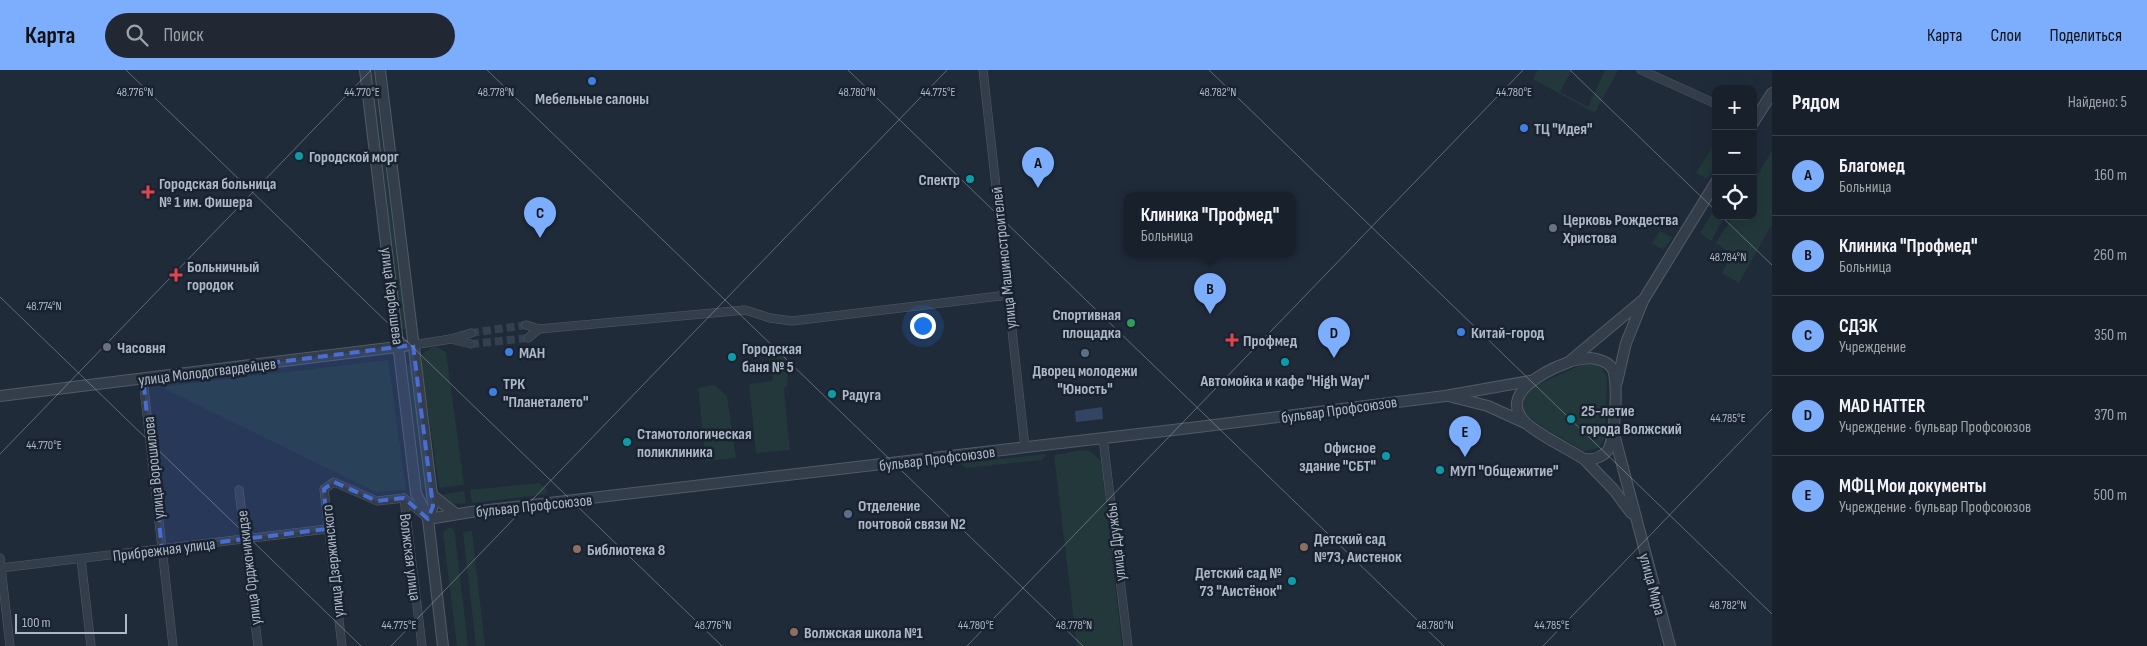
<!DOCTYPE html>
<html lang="ru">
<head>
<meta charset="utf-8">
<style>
  body { margin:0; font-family:"Sofia Sans Condensed",sans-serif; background:#212834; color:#f1f3f6 }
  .controls { position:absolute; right:15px; top:15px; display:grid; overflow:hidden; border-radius:10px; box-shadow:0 5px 20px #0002 }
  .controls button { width:45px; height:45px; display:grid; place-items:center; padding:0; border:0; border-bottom:1px solid #363e48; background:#18202c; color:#f1f3f6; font:25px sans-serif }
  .scale { position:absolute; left:15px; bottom:12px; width:112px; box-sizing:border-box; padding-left:5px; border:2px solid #aeb7c7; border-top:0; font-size:14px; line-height:18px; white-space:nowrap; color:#aeb7c7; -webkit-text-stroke:4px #19222f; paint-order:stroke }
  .you { position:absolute; left:922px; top:255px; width:18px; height:18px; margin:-12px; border:4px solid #fff; border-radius:50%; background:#1a73e8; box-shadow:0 0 0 8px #1a73e833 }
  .badge { display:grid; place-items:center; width:32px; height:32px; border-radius:50%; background:#7dadfd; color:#111; font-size:16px; font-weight:700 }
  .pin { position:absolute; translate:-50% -41px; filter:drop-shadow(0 1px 2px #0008) }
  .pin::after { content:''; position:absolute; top:26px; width:18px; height:15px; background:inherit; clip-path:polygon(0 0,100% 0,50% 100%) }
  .popup { position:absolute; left:1124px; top:122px; width:172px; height:65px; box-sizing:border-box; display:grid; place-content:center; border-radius:10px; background:#18202c; filter:drop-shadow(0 1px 4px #0005); font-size:16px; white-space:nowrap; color:#9fa3a9 }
  .popup b { font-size:19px; color:#f1f3f6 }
  .popup::after { content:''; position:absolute; left:50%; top:100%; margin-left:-10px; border:10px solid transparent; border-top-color:#18202c }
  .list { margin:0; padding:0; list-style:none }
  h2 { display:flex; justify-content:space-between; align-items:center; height:65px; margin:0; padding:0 20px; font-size:21px }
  h2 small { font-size:16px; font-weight:400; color:#9fa3a9 }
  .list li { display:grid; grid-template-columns:32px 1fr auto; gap:15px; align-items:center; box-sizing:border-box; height:80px; padding:0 20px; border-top:1px solid #363e48 }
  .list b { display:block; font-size:19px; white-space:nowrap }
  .list p { margin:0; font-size:16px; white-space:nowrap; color:#9fa3a9 }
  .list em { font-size:16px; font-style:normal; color:#9fa3a9 }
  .icon { flex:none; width:28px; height:28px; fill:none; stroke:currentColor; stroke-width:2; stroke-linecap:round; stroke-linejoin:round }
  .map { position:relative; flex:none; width:1772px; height:576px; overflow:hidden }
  header { display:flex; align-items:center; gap:30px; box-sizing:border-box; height:70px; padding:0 25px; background:#7dadfd; color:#111 }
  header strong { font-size:24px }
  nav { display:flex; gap:28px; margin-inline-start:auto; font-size:18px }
  .search { width:350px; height:45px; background:#212834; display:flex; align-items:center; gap:12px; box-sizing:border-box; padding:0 18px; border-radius:28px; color:#9fa3a9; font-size:19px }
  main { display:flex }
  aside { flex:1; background:#18202c }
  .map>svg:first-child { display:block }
  .green { fill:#22383b }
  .water { fill:#324663 }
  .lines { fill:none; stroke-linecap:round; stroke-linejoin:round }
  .minor-tunnel { stroke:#35404f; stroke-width:8; stroke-dasharray:8 4; stroke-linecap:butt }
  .minor-casing { stroke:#515a68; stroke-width:9 }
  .tertiary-casing { stroke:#515a68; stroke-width:12 }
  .minor { stroke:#343d4a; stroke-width:8 }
  .tertiary { stroke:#343d4a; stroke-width:10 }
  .marked { fill:#486ed3; fill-opacity:0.2; stroke:#486ed3; stroke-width:4; stroke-dasharray:10 6; stroke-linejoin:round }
  .ticks { fill:none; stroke:#aeb7c7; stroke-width:1; stroke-opacity:0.45 }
  .shop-dot { fill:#3f7fe0; stroke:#19222f; stroke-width:2 }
  .culture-dot { fill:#0f9aa8; stroke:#19222f; stroke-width:2 }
  .health-dot { fill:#e0444e; stroke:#19222f; stroke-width:2 }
  .worship-dot { fill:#6b7280; stroke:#19222f; stroke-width:2 }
  .leisure-dot { fill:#2e9e5b; stroke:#19222f; stroke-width:2 }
  .service-dot { fill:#5c6f8a; stroke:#19222f; stroke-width:2 }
  .education-dot { fill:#8d6e63; stroke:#19222f; stroke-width:2 }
  .labels { text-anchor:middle; stroke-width:5; stroke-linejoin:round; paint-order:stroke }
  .poi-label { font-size:16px; font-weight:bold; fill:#aeb7c7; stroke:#19222f; text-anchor:start }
  .street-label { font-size:16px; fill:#aeb7c7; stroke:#19222f }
  .ticks-label { font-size:12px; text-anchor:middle; fill:#aeb7c7; stroke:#19222f; stroke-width:5; stroke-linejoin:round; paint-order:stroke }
</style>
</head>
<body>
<header>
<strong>Карта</strong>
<div class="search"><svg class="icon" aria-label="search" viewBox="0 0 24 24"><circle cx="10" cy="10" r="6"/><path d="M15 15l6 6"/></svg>Поиск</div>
<nav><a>Карта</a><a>Слои</a><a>Поделиться</a></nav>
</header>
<main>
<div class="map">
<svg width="1772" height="576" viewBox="0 0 1772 576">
  <rect width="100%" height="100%" fill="#202b3a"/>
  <g class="green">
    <path d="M369 0H373L406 259 401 260Z"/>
    <path d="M1538 0H1572L1560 22 1588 37 1605 0H1618L1596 41 1593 42 1533 9Z"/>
    <path d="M1716 71V95L1707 109 1696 103Z"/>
    <path d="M1772 81V154L1739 213 1722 203 1732 184 1716 173 1733 146H1753V112Z"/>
    <path d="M1716 136V146H1725L1711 171 1700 163Z"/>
    <path d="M1660 161 1672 168 1663 180 1652 173Z"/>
    <path d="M435 276 446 282 464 415 439 418 421 290 422 284Z"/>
    <path d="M786 284 788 314 784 319 790 380 756 383 749 314 773 311 771 286Z"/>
    <path d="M388 290 406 420 376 422 161 317Z"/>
    <path d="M1588 292 1600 295 1607 307 1605 367 1598 378 1584 381C1571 373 1528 351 1523 339 1520 330 1524 324 1530 318Z"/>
    <path d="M411 293 425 420H422L407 294Z"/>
    <path d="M714 315 727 326 736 388 706 391 698 318Z"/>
    <path d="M1082 380 1090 381 1101 391 1122 576H1077L1054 385Z"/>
    <path d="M1046 384 1042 390 966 398 960 393Z"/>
    <path d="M539 413 546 419 547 424 472 433 470 420Z"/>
    <path d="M464 421 466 433 454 434 440 425Z"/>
    <path d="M450 457 453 459 455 464 468 576H457L443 462Z"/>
    <path d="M472 461 485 576H476L463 462Z"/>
  </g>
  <path class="water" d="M1102 337 1103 349 1076 352 1075 341Z"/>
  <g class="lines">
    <g class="minor-tunnel">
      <path d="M471 263 526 255"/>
      <path d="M471 274 528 268"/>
    </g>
    <defs>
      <g id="minor">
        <path d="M983 0 1025 377"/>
        <path d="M1641 0 1716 34"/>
        <path d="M526 255 539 259 745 240 770 248 792 251 1008 225"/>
        <path d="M528 268 539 259"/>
        <path d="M451 269 471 274"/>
        <path d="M413 275 451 269 471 263"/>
        <path d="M143 309 173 576"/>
        <path d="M1103 368 1128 576"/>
        <path d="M239 420 258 576"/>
        <path d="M404 428 422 576"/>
        <path d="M0 488 10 576"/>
        <path d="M81 489 91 576"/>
        <path d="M0 498 327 459"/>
        <path d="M342 576 324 419 334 412 377 431 404 428 426 447"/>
      </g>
      <g id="tertiary">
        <path d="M365 0 416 423 428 449 443 576"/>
        <path d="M380 0 432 425 433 436 428 449"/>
        <path d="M1753 53 1772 23"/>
        <path d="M1591 288C1600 290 1607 291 1612 298 1619 309 1615 369 1608 380 1602 388 1594 390 1584 389 1568 379 1539 365 1526 353 1496 324 1547 300 1569 292 1576 289 1584 289 1591 288Z"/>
        <path d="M1571 290 1644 229 1716 112"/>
        <path d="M1617 312 1626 273 1643 231"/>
        <path d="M0 326 405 276"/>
        <path d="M1452 327 1488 336 1525 353"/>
        <path d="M1614 364 1670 576"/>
        <path d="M1584 389 1614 420 1631 443"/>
        <path d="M432 425 456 444"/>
        <path d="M428 449 471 442 1190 358 1445 326 1530 311"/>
      </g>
    </defs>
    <use href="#minor" class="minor-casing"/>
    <use href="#tertiary" class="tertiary-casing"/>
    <use href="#minor" class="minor"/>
    <use href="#tertiary" class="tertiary"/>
  </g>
  <path class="marked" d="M413 275 433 436 428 449 404 428 377 431 334 412 324 419 327 459 162 479 143 309Z"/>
  <path class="ticks" d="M126 0 722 576M487 0 1083 576M848 0 1444 576M1209 0 1772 544M1570 0 1716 141M1721 146 1772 195M0 227 361 576M0 384 371 0M391 576 947 0M967 576 1523 0M1543 576 1772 339"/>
  <g class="shop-dot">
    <circle cx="592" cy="11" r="5"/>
    <circle cx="1524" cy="58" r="5"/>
    <circle cx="1461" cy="262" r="5"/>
    <circle cx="509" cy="282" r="5"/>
    <circle cx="493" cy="322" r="5"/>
  </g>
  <g class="culture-dot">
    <circle cx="299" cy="86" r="5"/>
    <circle cx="970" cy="109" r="5"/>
    <circle cx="732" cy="287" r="5"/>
    <circle cx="1285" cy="292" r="5"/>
    <circle cx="832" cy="324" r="5"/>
    <circle cx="1571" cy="349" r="5"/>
    <circle cx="627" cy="372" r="5"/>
    <circle cx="1386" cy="386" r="5"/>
    <circle cx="1440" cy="400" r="5"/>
    <circle cx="1292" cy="511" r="5"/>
  </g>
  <g class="health-dot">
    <path d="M145.5 114.5h5v5h5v5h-5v5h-5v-5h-5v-5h5z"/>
    <path d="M173.5 197.5h5v5h5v5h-5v5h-5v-5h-5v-5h5z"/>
    <path d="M1229.5 262.5h5v5h5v5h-5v5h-5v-5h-5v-5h5z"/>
  </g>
  <g class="worship-dot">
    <circle cx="1553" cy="158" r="5"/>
    <circle cx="107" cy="277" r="5"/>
  </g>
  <circle class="leisure-dot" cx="1131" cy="253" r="5"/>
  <g class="service-dot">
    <circle cx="1085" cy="283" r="5"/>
    <circle cx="848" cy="444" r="5"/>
  </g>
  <g class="education-dot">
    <circle cx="1304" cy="477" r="5"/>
    <circle cx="577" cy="479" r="5"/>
    <circle cx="794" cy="562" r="5"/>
  </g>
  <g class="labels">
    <g class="poi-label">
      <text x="592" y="34" text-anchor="middle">Мебельные салоны</text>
      <text x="1534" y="64">ТЦ "Идея"</text>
      <text x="309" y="92">Городской морг</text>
      <text x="960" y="115" text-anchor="end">Спектр</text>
      <text x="159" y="119">Городская больница<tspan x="159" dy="18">№ 1 им. Фишера</tspan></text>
      <text x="1563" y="155">Церковь Рождества<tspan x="1563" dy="18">Христова</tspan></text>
      <text x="187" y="202">Больничный<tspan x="187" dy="18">городок</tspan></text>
      <text x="1121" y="250" text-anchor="end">Спортивная<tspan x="1121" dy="18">площадка</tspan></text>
      <text x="1471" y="268">Китай-город</text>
      <text x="1243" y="276">Профмед</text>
      <text x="117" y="283">Часовня</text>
      <text x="742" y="284">Городская<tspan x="742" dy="18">баня № 5</tspan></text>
      <text x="519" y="288">МАН</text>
      <text x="1085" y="306" text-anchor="middle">Дворец молодежи<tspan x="1085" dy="18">"Юность"</tspan></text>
      <text x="1285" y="316" text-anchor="middle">Автомойка и кафе "High Way"</text>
      <text x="503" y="319">ТРК<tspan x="503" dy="18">"Планеталето"</tspan></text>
      <text x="842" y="330">Радуга</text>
      <text x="1581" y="346">25-летие<tspan x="1581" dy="18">города Волжский</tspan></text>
      <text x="637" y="369">Стамотологическая<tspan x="637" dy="18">поликлиника</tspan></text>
      <text x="1376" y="383" text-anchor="end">Офисное<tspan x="1376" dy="18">здание "СБТ"</tspan></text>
      <text x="1450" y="406">МУП "Общежитие"</text>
      <text x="858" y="441">Отделение<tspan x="858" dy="18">почтовой связи N2</tspan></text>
      <text x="1314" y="474">Детский сад<tspan x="1314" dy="18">№73, Аистенок</tspan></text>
      <text x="587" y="485">Библиотека 8</text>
      <text x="1282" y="508" text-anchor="end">Детский сад №<tspan x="1282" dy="18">73 "Аистёнок"</tspan></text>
      <text x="804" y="568">Волжская школа №1</text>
    </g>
    <g class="street-label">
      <text transform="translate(1003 188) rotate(-96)" y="6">улица Машиностроителей</text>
      <text transform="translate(393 226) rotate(83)" y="6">улица Карбышева</text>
      <text transform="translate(207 301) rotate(-7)" y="6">улица Молодогвардейцев</text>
      <text transform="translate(1339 339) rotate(-8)" y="6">бульвар Профсоюзов</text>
      <text transform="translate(937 388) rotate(-7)" y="6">бульвар Профсоюзов</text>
      <text transform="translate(153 398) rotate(-96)" y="6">улица Ворошилова</text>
      <text transform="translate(534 435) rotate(-6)" y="6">бульвар Профсоюзов</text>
      <text transform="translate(1115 472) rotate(-97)" y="6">улица Дружбы</text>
      <text transform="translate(164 479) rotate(-7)" y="6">Прибрежная улица</text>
      <text transform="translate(411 487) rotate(83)" y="6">Волжская улица</text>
      <text transform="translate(332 491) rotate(-96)" y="6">улица Дзержинского</text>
      <text transform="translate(248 498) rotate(-97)" y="6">улица Орджоникидзе</text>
      <text transform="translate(1653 514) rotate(75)" y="6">улица Мира</text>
    </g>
  </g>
  <g class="ticks-label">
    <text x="135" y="26">48.776°N</text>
    <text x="496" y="26">48.778°N</text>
    <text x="857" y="26">48.780°N</text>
    <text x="1218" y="26">48.782°N</text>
    <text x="362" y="26">44.770°E</text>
    <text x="938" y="26">44.775°E</text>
    <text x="1514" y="26">44.780°E</text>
    <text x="1728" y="191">48.784°N</text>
    <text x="44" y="240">48.774°N</text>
    <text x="1728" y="352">44.785°E</text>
    <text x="44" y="379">44.770°E</text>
    <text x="1728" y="539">48.782°N</text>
    <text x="399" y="559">44.775°E</text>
    <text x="976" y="559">44.780°E</text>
    <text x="1552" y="559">44.785°E</text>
    <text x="713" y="559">48.776°N</text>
    <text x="1074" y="559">48.778°N</text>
    <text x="1435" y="559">48.780°N</text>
  </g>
</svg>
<div class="controls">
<button>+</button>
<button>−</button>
<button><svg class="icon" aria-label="locate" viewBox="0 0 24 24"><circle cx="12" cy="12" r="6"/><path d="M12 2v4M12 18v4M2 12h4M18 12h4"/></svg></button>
</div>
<div class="scale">100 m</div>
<div class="you"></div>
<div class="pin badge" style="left:1038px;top:118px">A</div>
<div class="pin badge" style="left:1210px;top:244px">B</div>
<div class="popup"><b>Клиника &quot;Профмед&quot;</b>Больница</div>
<div class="pin badge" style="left:540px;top:168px">C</div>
<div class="pin badge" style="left:1334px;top:288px">D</div>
<div class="pin badge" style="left:1465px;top:387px">E</div>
</div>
<aside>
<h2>Рядом<small>Найдено: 5</small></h2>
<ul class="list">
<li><span class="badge">A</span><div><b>Благомед</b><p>Больница</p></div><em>160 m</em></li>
<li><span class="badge">B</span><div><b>Клиника &quot;Профмед&quot;</b><p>Больница</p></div><em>260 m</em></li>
<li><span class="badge">C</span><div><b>СДЭК</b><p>Учреждение</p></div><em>350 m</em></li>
<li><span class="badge">D</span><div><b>MAD HATTER</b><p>Учреждение · бульвар Профсоюзов</p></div><em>370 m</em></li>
<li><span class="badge">E</span><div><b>МФЦ Мои документы</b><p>Учреждение · бульвар Профсоюзов</p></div><em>500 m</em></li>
</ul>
</aside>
</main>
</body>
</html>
